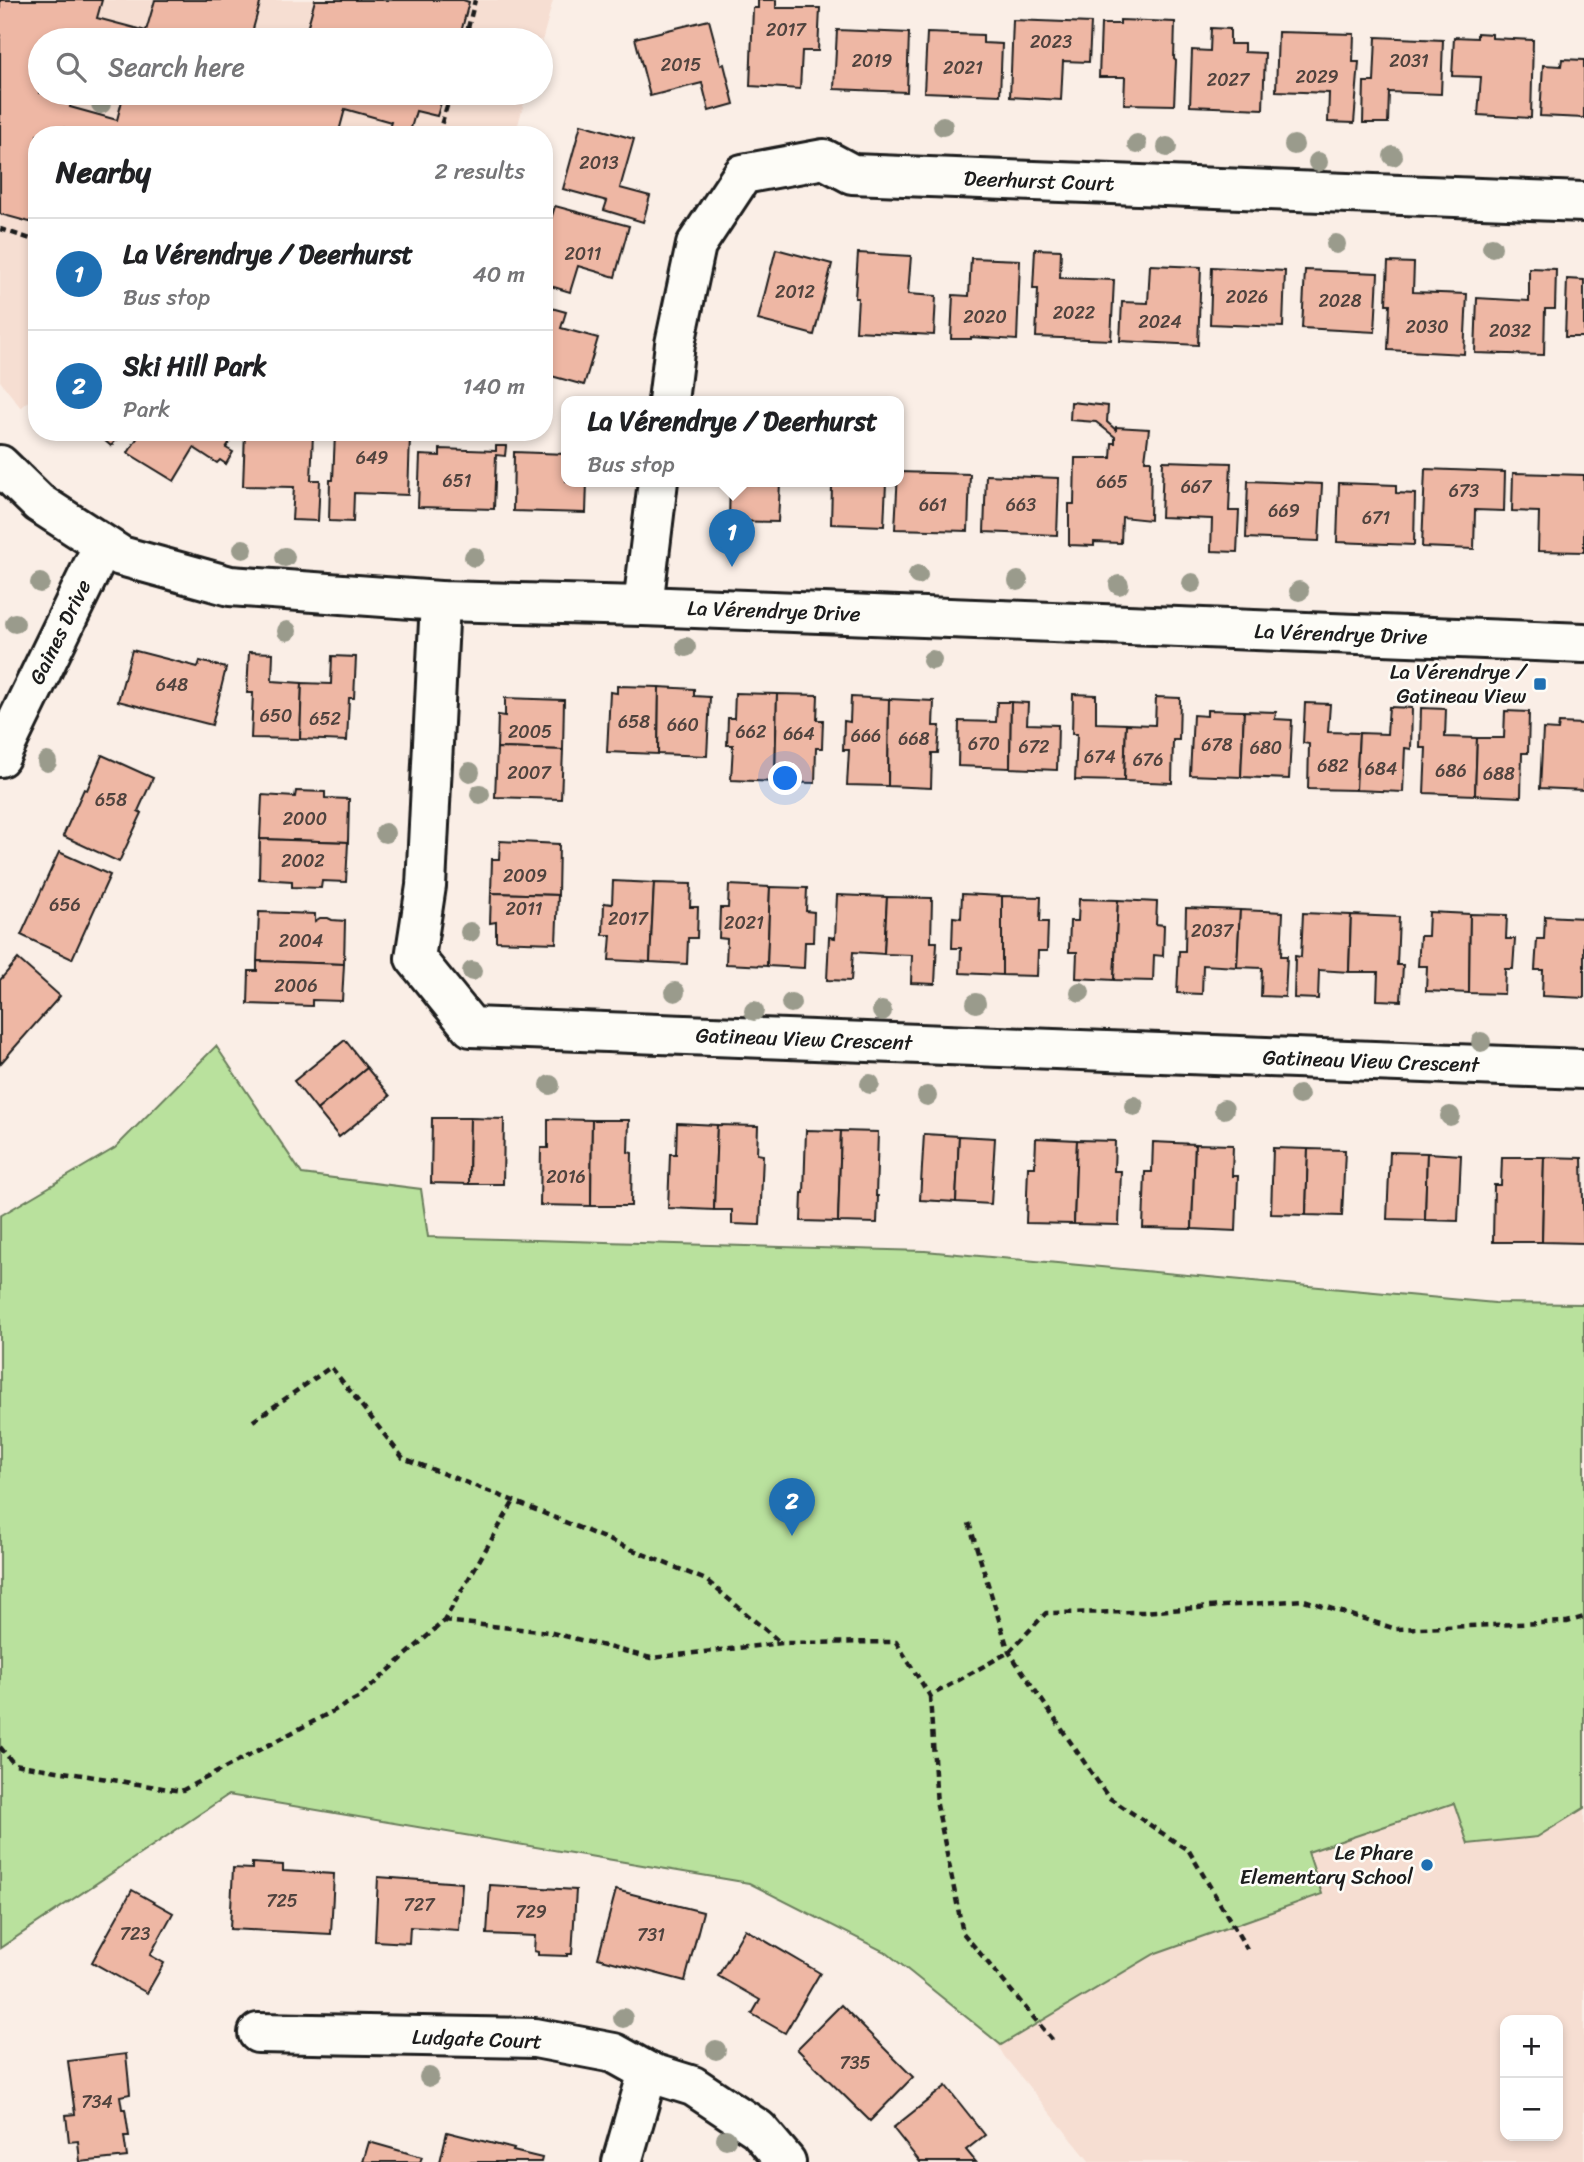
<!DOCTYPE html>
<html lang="en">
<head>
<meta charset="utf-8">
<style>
  body { margin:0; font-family:Sriracha,sans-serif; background:#f2f2f2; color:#202124 }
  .controls { position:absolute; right:21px; bottom:21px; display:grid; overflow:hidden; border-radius:14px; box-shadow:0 4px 10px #0003 }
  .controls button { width:63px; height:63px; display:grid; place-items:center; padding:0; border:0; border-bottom:2px solid #e0e0e0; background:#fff; color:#202124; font:35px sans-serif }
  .you { position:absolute; left:786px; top:779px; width:24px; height:24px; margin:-18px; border:5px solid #fff; border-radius:50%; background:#1a73e8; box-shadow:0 0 0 10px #1a73e833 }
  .badge { display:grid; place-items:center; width:46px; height:46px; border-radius:50%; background:#1f6fb2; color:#fff; font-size:23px; font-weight:700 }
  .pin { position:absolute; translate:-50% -58px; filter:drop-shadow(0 2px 4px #0008) }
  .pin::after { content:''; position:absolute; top:37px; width:24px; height:21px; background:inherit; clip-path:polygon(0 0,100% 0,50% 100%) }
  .popup { position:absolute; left:561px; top:396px; width:343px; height:91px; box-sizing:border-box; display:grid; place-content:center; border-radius:14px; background:#fff; filter:drop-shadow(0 2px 5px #0005); font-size:23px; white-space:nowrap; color:#757577 }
  .popup b { font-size:26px; color:#202124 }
  .popup::after { content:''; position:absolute; left:50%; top:100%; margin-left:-14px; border:14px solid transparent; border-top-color:#fff }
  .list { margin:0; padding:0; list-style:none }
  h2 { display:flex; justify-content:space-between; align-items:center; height:91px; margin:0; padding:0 28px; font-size:30px }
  h2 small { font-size:23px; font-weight:400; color:#757577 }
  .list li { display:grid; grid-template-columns:46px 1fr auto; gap:21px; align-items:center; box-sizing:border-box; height:112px; padding:0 28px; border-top:2px solid #e0e0e0 }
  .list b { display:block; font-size:26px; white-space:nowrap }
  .list p { margin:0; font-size:23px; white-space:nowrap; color:#757577 }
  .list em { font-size:23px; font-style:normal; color:#757577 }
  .icon { flex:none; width:38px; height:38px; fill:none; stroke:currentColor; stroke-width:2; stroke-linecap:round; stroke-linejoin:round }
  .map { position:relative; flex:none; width:1584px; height:2162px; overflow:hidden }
  .search { position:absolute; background:#fff; box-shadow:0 4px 10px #0003; left:28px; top:28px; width:525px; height:77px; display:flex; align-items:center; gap:18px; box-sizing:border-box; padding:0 24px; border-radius:38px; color:#757577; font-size:26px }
  .panel { position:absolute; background:#fff; box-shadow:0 4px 10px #0003; left:28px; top:126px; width:525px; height:315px; border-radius:28px }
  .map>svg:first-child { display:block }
  .built { fill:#f6ded2; fill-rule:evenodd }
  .green { fill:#b9e19d; stroke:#6a7e5c; stroke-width:2 }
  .building { fill:#eeb7a4; stroke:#1c1c1c; stroke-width:2 }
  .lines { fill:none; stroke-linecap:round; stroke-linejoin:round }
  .minor-casing { stroke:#1c1c1c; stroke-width:44 }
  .path { stroke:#1c1c1c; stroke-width:4.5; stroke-dasharray:7 5; stroke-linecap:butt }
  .minor { stroke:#fdfcf7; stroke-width:38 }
  .tree { fill:#9a9b8c }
  .poi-dot { fill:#1f6fb2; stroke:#fdfcf7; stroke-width:2.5 }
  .labels { text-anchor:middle; stroke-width:5; stroke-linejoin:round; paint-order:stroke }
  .number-label { font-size:18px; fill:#50433e }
  .street-label { font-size:21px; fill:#1c1c1c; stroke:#fdfcf7 }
  .poi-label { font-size:21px; fill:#1c1c1c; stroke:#fdfcf7; text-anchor:end }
</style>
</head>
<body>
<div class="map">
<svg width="1584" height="2162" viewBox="0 0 1584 2162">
  <rect width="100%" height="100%" fill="#faeee6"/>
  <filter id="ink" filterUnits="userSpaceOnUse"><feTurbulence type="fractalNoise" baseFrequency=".0143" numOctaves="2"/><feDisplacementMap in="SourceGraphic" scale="14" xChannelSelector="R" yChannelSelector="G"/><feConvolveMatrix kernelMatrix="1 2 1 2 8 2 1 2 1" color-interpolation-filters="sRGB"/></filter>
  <g filter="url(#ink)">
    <g class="built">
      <path d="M0 0H553L541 45V40H40V93H527L515 135H37V393L21 408 0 381Z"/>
      <path d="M1584 1760V2162H1090L1004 2056 957 1970ZM1505 2020H1558V2136H1505Z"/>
    </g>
    <path class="green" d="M216 1046 302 1174 421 1189 428 1237 925 1251 1495 1303 1584 1304V1808L1537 1837 1468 1844 1454 1803 1308 1852 1322 1894 1156 1953 1001 2045 887 1953 749 1883 228 1795 0 1948V1216L115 1148Z"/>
    <g class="building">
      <path d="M0 0H102L97 18 146 31 155 0H261L250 40H40V93H74L70 107 117 120 124 93H444L437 116 416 111 409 135H387L391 122 345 109 338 135H87L65 128 63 135H37V224L0 214Z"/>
      <path d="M315 0H463L469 2 459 40H304Z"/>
      <path d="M758 0H776V8H820L818 51H802L800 89 750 86 753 8H758Z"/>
      <path d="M709 20 721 65 724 64 734 104 709 111 702 83 650 96 635 38Z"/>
      <path d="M1013 20 1091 23 1089 62 1063 61 1061 100 1010 97Z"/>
      <path d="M1120 20 1175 22 1174 59 1176 61 1174 105 1124 104 1125 77H1099L1101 24H1120Z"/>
      <path d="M1211 28 1230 29V44H1244V52L1265 53 1263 109 1190 106 1192 50 1210 51Z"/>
      <path d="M837 30 909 33 907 92 834 89Z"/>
      <path d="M1278 32 1354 34 1353 62H1359L1354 123 1328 122 1329 93 1276 91Z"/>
      <path d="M927 33 983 35V43L1002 44 1000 95 924 92Z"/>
      <path d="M1477 33 1492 34V38L1533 40 1531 118 1478 115 1481 77 1452 76 1454 37 1477 38Z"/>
      <path d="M1376 37 1443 40 1441 94 1389 92 1388 123H1363L1364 82H1374Z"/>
      <path d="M1562 59 1584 60V118L1540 116 1543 65 1561 66Z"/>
      <path d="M581 124 634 139 620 188 650 196 643 222 604 210 607 201 563 189Z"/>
      <path d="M555 206 629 226 615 277 578 266 570 292 544 284V242Z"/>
      <path d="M776 249 832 264 814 335 758 320Z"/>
      <path d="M1035 249 1061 250 1060 278 1114 280 1111 340 1036 337 1038 289H1033Z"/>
      <path d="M858 253 911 256 908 294 936 296 934 335 856 331 858 298H855Z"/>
      <path d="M971 258 1020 260 1017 340 971 337V339H951L953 295 969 296Z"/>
      <path d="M1388 262 1414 263 1413 292 1467 294 1464 354 1388 350 1390 304H1386Z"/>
      <path d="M1150 265 1201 267 1198 345 1120 341 1122 302 1148 303Z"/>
      <path d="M1212 267 1285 271 1283 327 1210 324Z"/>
      <path d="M1529 268 1556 269 1555 309H1545L1544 355 1475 353 1477 298 1529 301Z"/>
      <path d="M1305 270 1378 273 1375 332 1302 328Z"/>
      <path d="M1567 279 1584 280V337H1565Z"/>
      <path d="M544 306 566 312 561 328 598 338 584 385 544 374Z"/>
      <path d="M1071 402 1108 406 1107 422 1116 430V427L1149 429 1145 460H1151L1150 520 1122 517 1121 543 1094 542V546L1069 545V504H1074L1075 458H1111L1112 443H1115V437L1096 422 1070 420Z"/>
      <path d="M95 432H123L111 446Z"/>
      <path d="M141 432H236L226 448 233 452 226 464 220 460 217 463 194 448 174 481 128 453Z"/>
      <path d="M245 432 313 434 311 480H320L318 521 292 520 294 487 243 486Z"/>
      <path d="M335 434 410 437 408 495 354 493 353 522 329 521 330 480H333Z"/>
      <path d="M496 446H506L505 456 496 455 494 509 418 507 420 455 440 456V449L496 451Z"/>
      <path d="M514 452 566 454V481H587L586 513 513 511Z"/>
      <path d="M1163 461 1231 463 1229 511H1239L1237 552 1211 551 1212 519 1161 517Z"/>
      <path d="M1425 469 1505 472 1504 511 1475 510 1474 549 1422 547Z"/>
      <path d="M898 472 970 474 968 531 895 529Z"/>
      <path d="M1513 473 1584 475V552L1538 551 1539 512 1512 511Z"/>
      <path d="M986 475 1059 478 1057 535 984 532Z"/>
      <path d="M730 481H797V484L780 483 778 522 729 521Z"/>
      <path d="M805 481H884L886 483 884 526 831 524 832 486 805 485Z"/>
      <path d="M1248 481 1322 484 1319 541 1246 538Z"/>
      <path d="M1339 483 1396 485V493L1415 494 1414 545 1337 542Z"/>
      <path d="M132 650 198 667 200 661 226 668 212 725 118 701Z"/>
      <path d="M249 652 273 653 272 681 302 683 300 739 251 738 253 693H247Z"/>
      <path d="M332 656 356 657 354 698H349L347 741 300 739 302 683 331 684Z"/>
      <path d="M617 686 659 687 658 754 607 752 610 692 617 693Z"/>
      <path d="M659 687 694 689V696L710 697 707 756 658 754Z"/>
      <path d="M735 693 777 694 775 782 731 780 733 745H727L728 718H734Z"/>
      <path d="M777 694 818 695 817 720H823L822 748H816L815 783 775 782Z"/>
      <path d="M1073 694 1096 695V723L1126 724 1124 781 1075 780 1077 734H1072Z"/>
      <path d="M851 697 889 699 888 786 847 785 849 750H843L844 721 850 722Z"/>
      <path d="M1156 697 1180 698 1179 740H1173L1172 783 1124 781 1126 724 1155 725Z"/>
      <path d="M505 698 564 700 563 750 497 748 498 715 505 716Z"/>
      <path d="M889 699 934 701 933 726H940L938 753H932L931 788 888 786Z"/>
      <path d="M997 702H1011L1010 768 958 766 959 721 996 722Z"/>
      <path d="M1011 702 1028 703 1027 724 1058 725 1057 770 1010 768Z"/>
      <path d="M1305 703 1330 704 1328 732 1359 733 1356 790 1308 789 1309 744 1303 743Z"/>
      <path d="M1389 707 1412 708 1411 749 1405 748 1403 792 1356 790 1359 733 1387 734Z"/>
      <path d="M1421 708 1446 709 1445 737 1477 738 1475 795 1424 793 1426 748H1420Z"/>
      <path d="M1207 710 1244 711 1241 777 1190 775 1193 715 1207 716Z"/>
      <path d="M1244 711 1276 712 1275 719 1292 720 1289 779 1241 777Z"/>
      <path d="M1505 711 1529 712 1528 753H1522L1521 797 1475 795 1477 738H1504Z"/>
      <path d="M1559 723 1584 724V790L1540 788 1543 729 1558 730Z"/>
      <path d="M497 748 563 750 561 799 495 797Z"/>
      <path d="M102 755 153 778 138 811 142 813 119 862 63 836 84 789 87 790Z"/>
      <path d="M296 791 325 792V798L349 799 348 842 260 839 262 795 295 797Z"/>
      <path d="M260 839 348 842 346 882 322 881 321 888 292 887V881L259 879Z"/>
      <path d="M500 841 559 844 558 895 491 893 492 859H499Z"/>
      <path d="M59 852 110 875 72 959 21 935Z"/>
      <path d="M613 881 654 883 650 962 609 960 611 935H603L604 903 612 904Z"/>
      <path d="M654 883 691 884 690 907H698L697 938H688L687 964 650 962Z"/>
      <path d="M729 885 770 887 767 966 726 964 727 939 719 938 720 908H728Z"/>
      <path d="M770 887 807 888 806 911 814 912 813 942H805L804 968 767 966Z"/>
      <path d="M491 893 558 895 556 943 496 941V922L490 923Z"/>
      <path d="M962 894 1002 896V975L960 973 961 948H952L953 917 961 918Z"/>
      <path d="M837 895 887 897 884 954 853 952 851 981 827 980 829 937 835 938Z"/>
      <path d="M1002 896 1041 897 1040 922H1048L1047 951H1038L1037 976 1002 975Z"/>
      <path d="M887 897 932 898 931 942H937L935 984 911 983 912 955 884 954Z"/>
      <path d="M1079 899 1118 900 1114 980 1076 978 1077 952H1069L1070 921H1078Z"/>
      <path d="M1118 900 1157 902 1156 924 1164 925 1163 956 1154 955 1153 981 1114 980Z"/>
      <path d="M1186 908 1240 910 1237 967 1203 965 1202 994 1177 993 1179 951H1185Z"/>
      <path d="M1240 910 1283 912 1281 956H1287L1285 997 1261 996 1262 968 1237 967Z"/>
      <path d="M259 912 315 914V921L320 918H328L332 920 345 921 344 964 257 961Z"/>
      <path d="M1429 912 1470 914 1469 993 1426 991 1427 966H1418L1420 936H1428Z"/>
      <path d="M1303 913 1351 915 1349 972 1319 970 1318 999 1294 998 1295 956 1301 957Z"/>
      <path d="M1470 914 1507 915 1506 939H1515L1513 969H1505L1504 994 1469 993Z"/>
      <path d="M1351 915 1399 917 1397 965H1403L1401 1001 1377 1000 1378 972H1349Z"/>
      <path d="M1545 916 1584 918V998L1542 996 1543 970H1535L1537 939H1544Z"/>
      <path d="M18 959 60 996 0 1064V980Z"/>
      <path d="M257 961 344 964 342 1001 312 1000V1006L248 1004 249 971H257Z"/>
      <path d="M345 1040 367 1068 317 1110 294 1081Z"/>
      <path d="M367 1068 390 1096 339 1137 317 1110Z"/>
      <path d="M432 1118H470L469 1184 431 1183Z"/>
      <path d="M470 1118 504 1119 503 1184H469Z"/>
      <path d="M548 1119 592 1120 591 1206 540 1205 541 1148H548Z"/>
      <path d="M592 1120H629L628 1152 632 1153 631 1206H591Z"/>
      <path d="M677 1123 717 1125 714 1210 668 1208 670 1154H676Z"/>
      <path d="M717 1125 758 1126 757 1154 763 1155 760 1225 732 1224V1210H714Z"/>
      <path d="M806 1130 841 1131 838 1222 801 1221 802 1193H804Z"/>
      <path d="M841 1131 878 1132 876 1196H878L877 1223 838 1222Z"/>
      <path d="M924 1134 959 1136 956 1202 920 1200Z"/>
      <path d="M959 1136 995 1138 991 1204 956 1202Z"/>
      <path d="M1036 1138 1077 1140 1074 1224 1026 1223 1028 1167H1035Z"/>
      <path d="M1077 1140 1115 1141 1114 1171H1121L1119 1225 1074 1224Z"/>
      <path d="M1153 1142 1195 1144 1192 1229 1143 1228 1145 1172H1152Z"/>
      <path d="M1195 1144 1233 1145 1232 1176H1238L1236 1231 1192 1229Z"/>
      <path d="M1273 1148 1308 1149 1306 1215 1271 1214Z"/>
      <path d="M1308 1149 1345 1150 1342 1216 1306 1215Z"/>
      <path d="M1390 1152 1427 1153 1425 1220 1387 1219Z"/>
      <path d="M1427 1153 1461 1155 1458 1221 1425 1220Z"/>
      <path d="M1502 1157H1544L1542 1242H1493L1494 1185H1501Z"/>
      <path d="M1544 1157 1582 1158 1584 1243 1542 1242Z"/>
      <path d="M252 1863 283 1865V1871L334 1874 331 1934 230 1929 233 1868 252 1869Z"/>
      <path d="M378 1877 462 1883 459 1930 410 1927 409 1943 375 1941Z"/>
      <path d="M490 1885 576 1890 572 1954H567V1956L538 1955V1952L534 1951 535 1936 487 1934Z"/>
      <path d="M132 1890 173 1913 150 1955 164 1963 147 1993 92 1962Z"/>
      <path d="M616 1890 703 1912 685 1981 598 1958Z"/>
      <path d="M745 1929 820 1973 785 2033 752 2014 760 2000 718 1976Z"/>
      <path d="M841 2005 913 2077 870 2121 797 2049Z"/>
      <path d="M126 2054 130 2094 120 2096 122 2109H125L129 2136H124L127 2157 80 2162 78 2141 69 2142 66 2115 75 2114 68 2061Z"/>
      <path d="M946 2086 985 2135 966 2150 976 2162H920L893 2128Z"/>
      <path d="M447 2132 514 2149 513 2151 542 2158 541 2162H440Z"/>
      <path d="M369 2142 422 2157 420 2162H363Z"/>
    </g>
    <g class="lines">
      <defs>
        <g id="minor">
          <path d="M668 401 675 344 696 245 743 174 824 159 852 174 1584 202"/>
          <path d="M0 465 39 503 121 556 230 586 440 601 643 606 1584 643"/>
          <path d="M440 601 426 886 415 958 471 1027 1584 1069"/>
          <path d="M643 606 658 481"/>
          <path d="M0 757 103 545"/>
          <path d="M258 2033 535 2038 614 2053 648 2072 693 2086 758 2129 786 2162"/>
          <path d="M622 2162 648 2072"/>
        </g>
      </defs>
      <use href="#minor" class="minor-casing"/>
      <g class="path">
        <path d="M465 40 475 0"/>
        <path d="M438 135 451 93"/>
        <path d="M0 229 37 241"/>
        <path d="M253 1421 331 1367 403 1458 514 1501 706 1580 781 1643"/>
        <path d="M969 1523 1009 1652 1108 1797 1189 1851 1247 1949"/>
        <path d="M444 1621 549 1632 651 1658 782 1643 896 1642 930 1696 1009 1652 1046 1613 1143 1612 1304 1600 1396 1629 1567 1622 1584 1617"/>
        <path d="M930 1696 937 1805 963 1933 1055 2043"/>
        <path d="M0 1747 14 1764 181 1791 358 1698 444 1621 514 1501"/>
      </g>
      <use href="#minor" class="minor"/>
    </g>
    <g class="tree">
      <circle cx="101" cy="104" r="10"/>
      <circle cx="943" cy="126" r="10"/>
      <circle cx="1137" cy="144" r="10"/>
      <circle cx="1294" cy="145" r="10"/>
      <circle cx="1167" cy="147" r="10"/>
      <circle cx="1393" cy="156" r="10"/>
      <circle cx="1318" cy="162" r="10"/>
      <circle cx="1336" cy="244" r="10"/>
      <circle cx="1492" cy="247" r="10"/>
      <circle cx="243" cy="549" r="10"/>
      <circle cx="285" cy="557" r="10"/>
      <circle cx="474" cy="557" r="10"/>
      <circle cx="918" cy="575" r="10"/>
      <circle cx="1018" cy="581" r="10"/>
      <circle cx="40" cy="583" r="10"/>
      <circle cx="1192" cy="583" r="10"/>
      <circle cx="1119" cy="585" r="10"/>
      <circle cx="1299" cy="591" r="10"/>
      <circle cx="15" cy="623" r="10"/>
      <circle cx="287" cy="631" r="10"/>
      <circle cx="686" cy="647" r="10"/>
      <circle cx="932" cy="660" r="10"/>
      <circle cx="47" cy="762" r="10"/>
      <circle cx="470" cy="772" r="10"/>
      <circle cx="480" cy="794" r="10"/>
      <circle cx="385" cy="833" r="10"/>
      <circle cx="470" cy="932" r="10"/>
      <circle cx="472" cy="971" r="10"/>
      <circle cx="675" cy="992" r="10"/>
      <circle cx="1080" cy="992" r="10"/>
      <circle cx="791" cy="1003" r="10"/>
      <circle cx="976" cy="1003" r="10"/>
      <circle cx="754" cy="1011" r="10"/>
      <circle cx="882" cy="1011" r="10"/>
      <circle cx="1481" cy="1042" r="10"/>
      <circle cx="870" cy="1084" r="10"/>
      <circle cx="550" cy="1085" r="10"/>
      <circle cx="1299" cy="1095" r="10"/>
      <circle cx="927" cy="1096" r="10"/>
      <circle cx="1134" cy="1106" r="10"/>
      <circle cx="1224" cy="1109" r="10"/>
      <circle cx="1450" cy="1116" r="10"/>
      <circle cx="623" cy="2018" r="10"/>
      <circle cx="716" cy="2050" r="10"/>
      <circle cx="429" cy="2077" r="10"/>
      <circle cx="726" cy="2139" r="10"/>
    </g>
  </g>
  <g class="poi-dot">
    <rect x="1533" y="677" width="14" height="14" rx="3.5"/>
    <circle cx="1427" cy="1865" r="7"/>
  </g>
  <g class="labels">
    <g class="number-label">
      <text x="786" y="36">2017</text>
      <text x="1051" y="48">2023</text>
      <text x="872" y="67">2019</text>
      <text x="1409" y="67">2031</text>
      <text x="681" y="71">2015</text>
      <text x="963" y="74">2021</text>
      <text x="1317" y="83">2029</text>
      <text x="1228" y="86">2027</text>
      <text x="599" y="169">2013</text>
      <text x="583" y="260">2011</text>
      <text x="795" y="298">2012</text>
      <text x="1247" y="303">2026</text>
      <text x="1340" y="307">2028</text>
      <text x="1074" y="319">2022</text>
      <text x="985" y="323">2020</text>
      <text x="1160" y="328">2024</text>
      <text x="1427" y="333">2030</text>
      <text x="1510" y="337">2032</text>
      <text x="372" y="464">649</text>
      <text x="457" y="487">651</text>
      <text x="1112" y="488">665</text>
      <text x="1196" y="493">667</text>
      <text x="1464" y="497">673</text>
      <text x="933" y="511">661</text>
      <text x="1021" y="511">663</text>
      <text x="1284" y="517">669</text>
      <text x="1376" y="524">671</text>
      <text x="172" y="691">648</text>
      <text x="276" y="722">650</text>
      <text x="325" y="725">652</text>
      <text x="634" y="728">658</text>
      <text x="683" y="731">660</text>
      <text x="530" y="738">2005</text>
      <text x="751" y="738">662</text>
      <text x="799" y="740">664</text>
      <text x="866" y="742">666</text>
      <text x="914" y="745">668</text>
      <text x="984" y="750">670</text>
      <text x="1217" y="751">678</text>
      <text x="1034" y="753">672</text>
      <text x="1266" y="754">680</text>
      <text x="1100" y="763">674</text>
      <text x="1148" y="766">676</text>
      <text x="1333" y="772">682</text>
      <text x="1381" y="775">684</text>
      <text x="1451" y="777">686</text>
      <text x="529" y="779">2007</text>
      <text x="1499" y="780">688</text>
      <text x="111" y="806">658</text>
      <text x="305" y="825">2000</text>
      <text x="303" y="867">2002</text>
      <text x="525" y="882">2009</text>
      <text x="65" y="911">656</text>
      <text x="524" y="915">2011</text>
      <text x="628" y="925">2017</text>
      <text x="744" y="929">2021</text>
      <text x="1212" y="937">2037</text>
      <text x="301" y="947">2004</text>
      <text x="296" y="992">2006</text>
      <text x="566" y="1183">2016</text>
      <text x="282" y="1907">725</text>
      <text x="419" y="1911">727</text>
      <text x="531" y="1918">729</text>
      <text x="135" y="1940">723</text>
      <text x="651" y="1941">731</text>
      <text x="855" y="2069">735</text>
      <text x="97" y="2108">734</text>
    </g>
    <g class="street-label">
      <text transform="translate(1039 181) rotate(2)" y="7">Deerhurst Court</text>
      <text transform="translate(774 611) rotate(2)" y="7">La Vérendrye Drive</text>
      <text transform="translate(60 632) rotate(-64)" y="7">Gaines Drive</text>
      <text transform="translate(1341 634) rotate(2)" y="7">La Vérendrye Drive</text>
      <text transform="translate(804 1039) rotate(2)" y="7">Gatineau View Crescent</text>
      <text transform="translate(1371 1061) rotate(2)" y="7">Gatineau View Crescent</text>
      <text transform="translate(477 2039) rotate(2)" y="7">Ludgate Court</text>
    </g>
    <g class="poi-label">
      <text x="1526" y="679">La Vérendrye /<tspan x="1526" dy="24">Gatineau View</tspan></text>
      <text x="1413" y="1860">Le Phare<tspan x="1413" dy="24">Elementary School</tspan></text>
    </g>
  </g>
</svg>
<div class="controls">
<button>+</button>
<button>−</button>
</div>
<div class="you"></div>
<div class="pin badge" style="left:732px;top:567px">1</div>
<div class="popup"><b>La Vérendrye / Deerhurst</b>Bus stop</div>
<div class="pin badge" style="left:792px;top:1536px">2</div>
<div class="search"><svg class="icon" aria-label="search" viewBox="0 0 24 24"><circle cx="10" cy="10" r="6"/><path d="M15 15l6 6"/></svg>Search here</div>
<section class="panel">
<h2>Nearby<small>2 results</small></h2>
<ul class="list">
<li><span class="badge">1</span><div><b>La Vérendrye / Deerhurst</b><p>Bus stop</p></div><em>40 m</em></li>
<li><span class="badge">2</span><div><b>Ski Hill Park</b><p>Park</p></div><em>140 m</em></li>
</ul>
</section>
</div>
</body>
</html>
